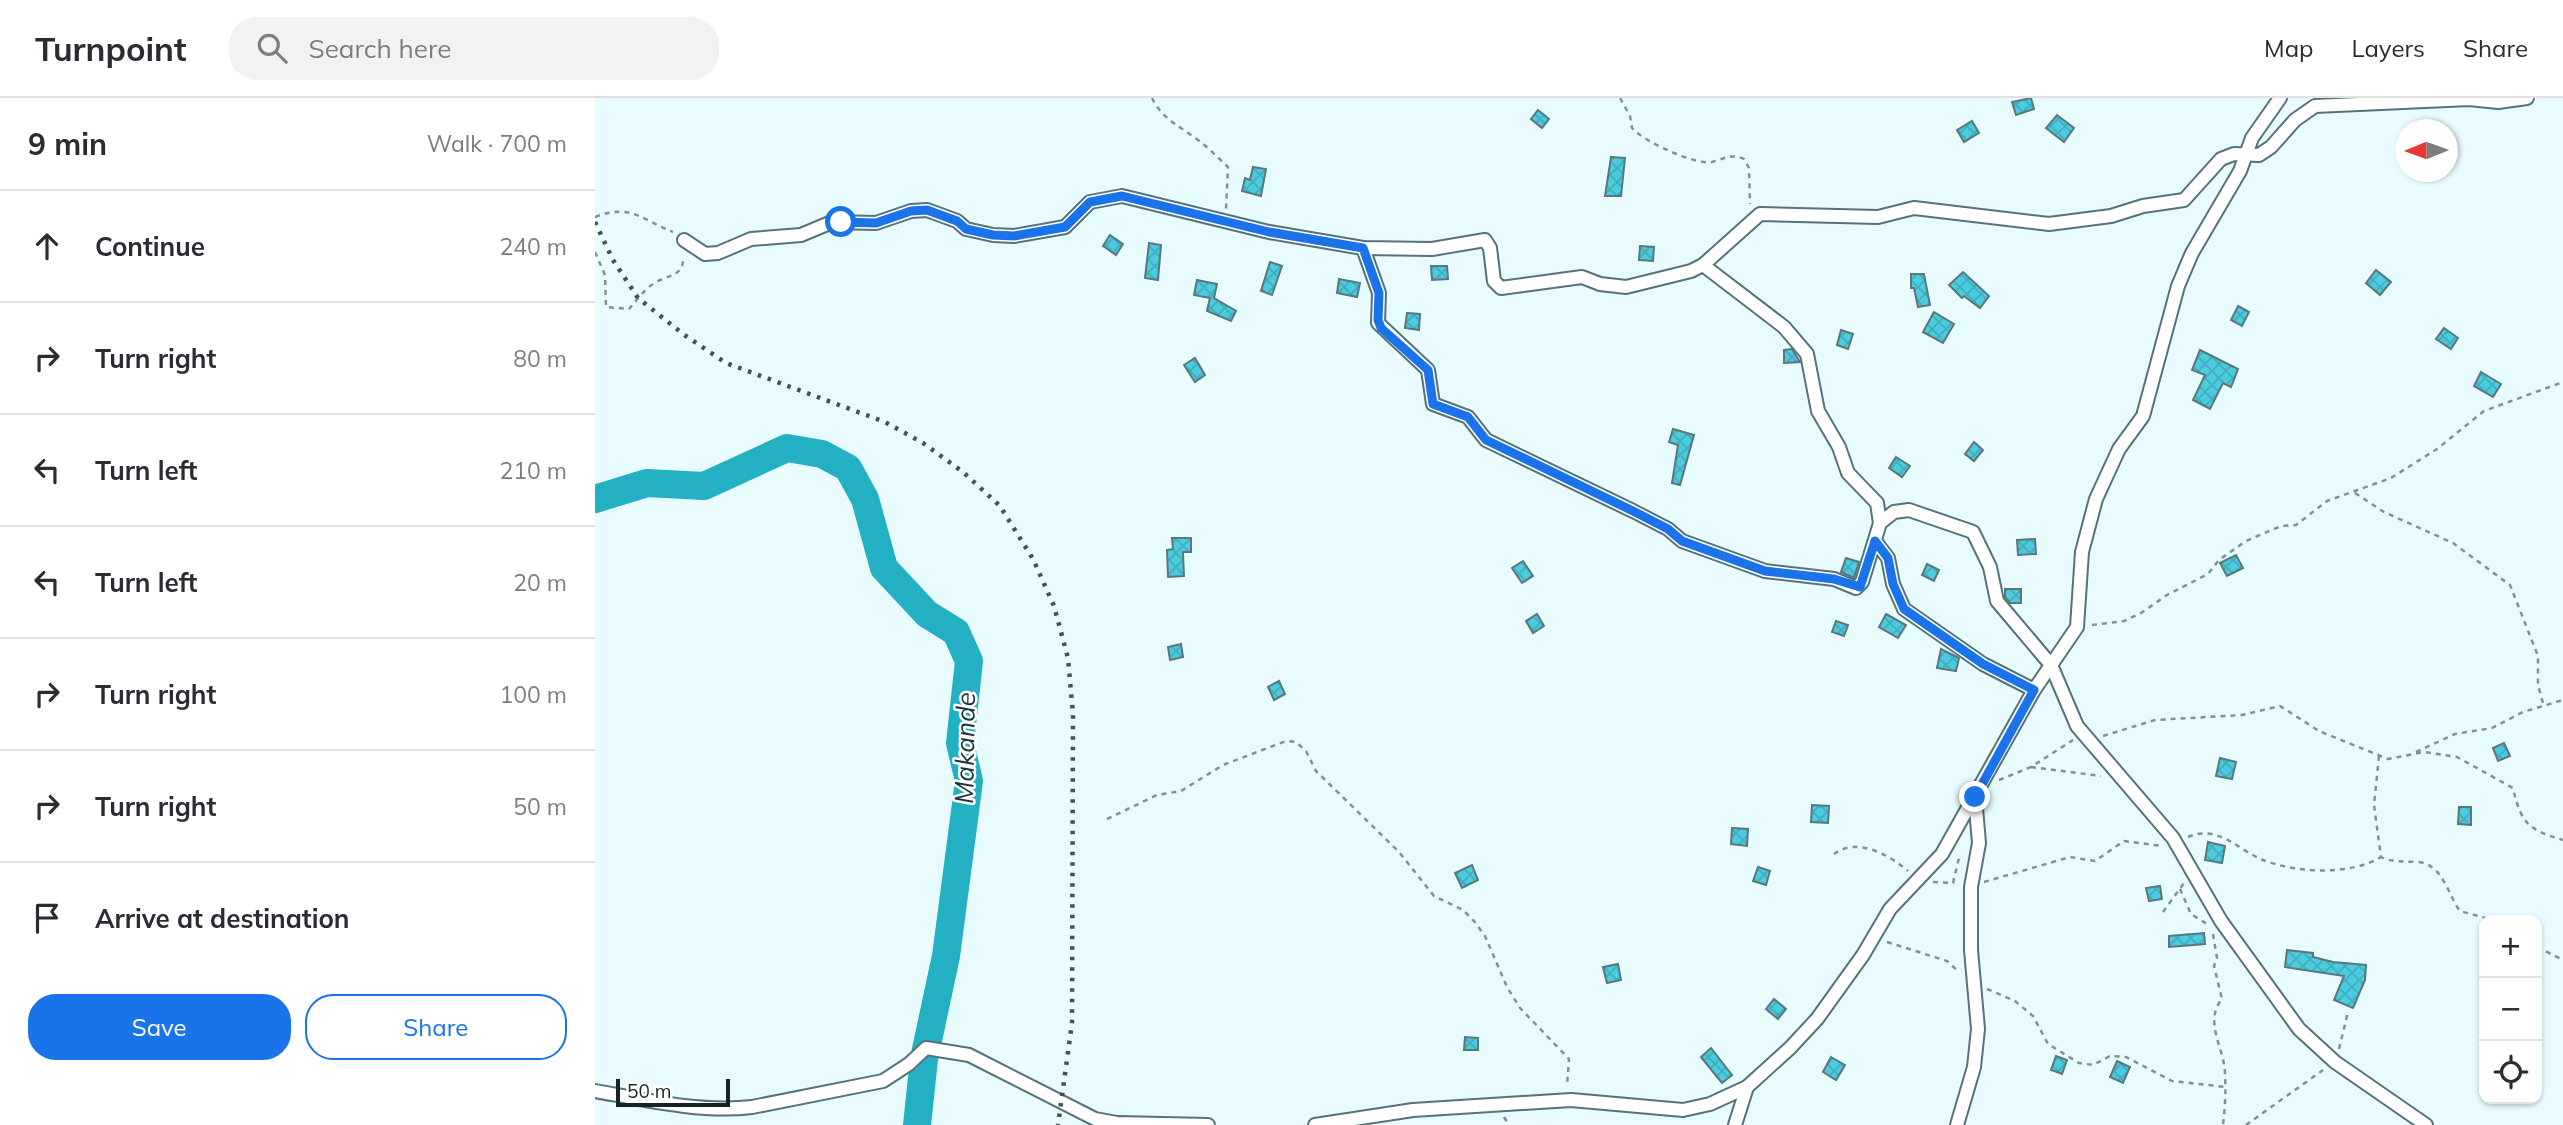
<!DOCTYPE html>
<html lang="en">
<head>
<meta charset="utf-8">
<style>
  body { margin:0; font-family:Mulish,sans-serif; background:#f2f2f3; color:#2b2b33 }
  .controls { position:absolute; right:21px; bottom:21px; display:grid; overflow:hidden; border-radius:14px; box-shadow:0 2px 5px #0004 }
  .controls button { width:63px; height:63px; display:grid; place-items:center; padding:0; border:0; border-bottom:2px solid #e1e1e2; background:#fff; color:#2b2b33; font:35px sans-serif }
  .compass { position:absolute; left:1800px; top:21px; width:63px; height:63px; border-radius:50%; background:#fff; box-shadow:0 2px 5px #0004; rotate:269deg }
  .scale { position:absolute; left:21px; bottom:18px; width:114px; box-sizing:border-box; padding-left:7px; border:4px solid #162325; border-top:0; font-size:19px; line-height:24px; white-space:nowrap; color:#162325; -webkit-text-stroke:5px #fff; paint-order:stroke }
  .stop { position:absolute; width:21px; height:21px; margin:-16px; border:5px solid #1a73e8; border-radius:50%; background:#fff }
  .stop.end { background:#1a73e8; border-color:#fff; box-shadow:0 2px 7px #0008 }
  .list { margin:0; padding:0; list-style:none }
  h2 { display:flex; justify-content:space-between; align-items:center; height:91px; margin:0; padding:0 28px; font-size:30px }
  h2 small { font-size:23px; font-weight:400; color:#7c7c81 }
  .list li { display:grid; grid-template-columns:46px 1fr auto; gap:21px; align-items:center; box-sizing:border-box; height:112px; padding:0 28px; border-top:2px solid #e1e1e2 }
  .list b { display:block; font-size:26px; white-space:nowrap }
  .list em { font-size:23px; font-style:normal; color:#7c7c81 }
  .actions { display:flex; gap:14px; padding:21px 28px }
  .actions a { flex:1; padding:16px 0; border:2px solid #1a73e8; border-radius:28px; text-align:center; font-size:24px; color:#1a73e8 }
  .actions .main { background:#1a73e8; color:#fff }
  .icon { flex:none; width:38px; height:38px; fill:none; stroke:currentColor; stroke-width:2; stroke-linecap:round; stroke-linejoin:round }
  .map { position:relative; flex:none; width:1968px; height:1027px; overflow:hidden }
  header { display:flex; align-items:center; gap:42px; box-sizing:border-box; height:98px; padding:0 35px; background:#fff; border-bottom:2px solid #e1e1e2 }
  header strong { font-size:33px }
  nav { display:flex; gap:38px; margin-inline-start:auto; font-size:24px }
  .search { width:490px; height:63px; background:#f2f2f3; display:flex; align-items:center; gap:18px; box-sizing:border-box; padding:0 24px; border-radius:28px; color:#7c7c81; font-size:26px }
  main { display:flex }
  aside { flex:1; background:#fff }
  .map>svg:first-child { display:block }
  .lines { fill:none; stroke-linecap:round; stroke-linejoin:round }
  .river { stroke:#23b0c3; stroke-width:28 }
  .building { fill:url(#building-cross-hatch); stroke:#59777c; stroke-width:2 }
  .minor-casing { stroke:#557378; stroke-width:16 }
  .path { stroke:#809193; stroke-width:2.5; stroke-dasharray:5 5; stroke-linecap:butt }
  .minor { stroke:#fff; stroke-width:12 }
  .rail { stroke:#435154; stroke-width:4.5; stroke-dasharray:3.5 7; stroke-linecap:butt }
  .route { stroke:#1a73e8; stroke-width:9 }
  .labels { text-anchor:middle; stroke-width:5; stroke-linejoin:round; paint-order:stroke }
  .water-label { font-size:26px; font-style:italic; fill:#1d3337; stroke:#fff }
</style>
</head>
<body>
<header>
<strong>Turnpoint</strong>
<div class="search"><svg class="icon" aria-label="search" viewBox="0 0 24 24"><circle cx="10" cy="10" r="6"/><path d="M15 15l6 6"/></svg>Search here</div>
<nav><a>Map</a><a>Layers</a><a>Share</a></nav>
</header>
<main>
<aside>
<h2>9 min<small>Walk · 700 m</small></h2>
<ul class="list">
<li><svg class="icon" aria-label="ahead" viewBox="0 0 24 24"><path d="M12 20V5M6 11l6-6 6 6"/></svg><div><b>Continue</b></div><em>240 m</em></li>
<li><svg class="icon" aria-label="right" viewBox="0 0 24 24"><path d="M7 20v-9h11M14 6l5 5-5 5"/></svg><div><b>Turn right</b></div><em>80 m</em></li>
<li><svg class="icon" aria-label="left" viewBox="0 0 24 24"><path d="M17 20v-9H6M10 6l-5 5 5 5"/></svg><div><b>Turn left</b></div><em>210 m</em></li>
<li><svg class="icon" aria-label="left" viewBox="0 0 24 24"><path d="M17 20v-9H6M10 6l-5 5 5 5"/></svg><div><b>Turn left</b></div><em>20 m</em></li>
<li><svg class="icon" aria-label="right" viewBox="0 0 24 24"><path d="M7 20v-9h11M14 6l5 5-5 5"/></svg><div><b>Turn right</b></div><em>100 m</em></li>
<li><svg class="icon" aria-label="right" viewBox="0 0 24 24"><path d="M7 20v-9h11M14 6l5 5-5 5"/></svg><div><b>Turn right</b></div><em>50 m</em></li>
<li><svg class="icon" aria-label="arrive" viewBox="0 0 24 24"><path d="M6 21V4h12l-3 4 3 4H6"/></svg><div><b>Arrive at destination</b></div></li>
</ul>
<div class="actions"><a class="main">Save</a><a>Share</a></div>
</aside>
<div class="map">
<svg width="1968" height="1027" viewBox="0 0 1968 1027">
  <defs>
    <pattern id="building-cross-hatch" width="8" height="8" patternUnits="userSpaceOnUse" patternTransform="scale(1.75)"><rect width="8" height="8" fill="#4acbde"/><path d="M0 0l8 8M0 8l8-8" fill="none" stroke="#40aebe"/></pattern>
  </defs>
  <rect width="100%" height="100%" fill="#e8fcff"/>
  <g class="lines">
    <path class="river" d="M0 401 52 385 109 388 192 350 227 356 253 370 270 401 289 470 332 516 361 534 374 563 365 645 374 683 351 858 329 961 322 1027"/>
  </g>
  <g class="building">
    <path d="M1436 0 1439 11 1421 17 1417 4Z"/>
    <path d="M943 12 954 21 947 30 936 21Z"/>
    <path d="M1462 17 1479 30 1469 44 1451 30Z"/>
    <path d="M1377 23 1384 35 1369 44 1362 32Z"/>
    <path d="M1016 59 1030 60 1026 98H1010Z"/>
    <path d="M658 69 671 71 666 98 647 93 650 80 655 82Z"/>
    <path d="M515 137 528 146 521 157 508 148Z"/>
    <path d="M554 145 566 147 563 182 550 180Z"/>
    <path d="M1045 148 1059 149 1058 163 1044 162Z"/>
    <path d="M675 164 687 168 677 197 666 193Z"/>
    <path d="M836 168H852L853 181 837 182Z"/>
    <path d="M1781 172 1796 184 1785 197 1771 185Z"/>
    <path d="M1368 174 1394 198 1385 210 1369 198 1367 200 1354 187Z"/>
    <path d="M1316 176H1329L1335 207 1323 209 1319 190H1316Z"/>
    <path d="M744 181 765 185 762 199 742 195Z"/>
    <path d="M602 182 622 186 619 200 641 213 636 223 612 213 615 200 599 197Z"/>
    <path d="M1643 208 1654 214 1647 228 1636 222Z"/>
    <path d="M1339 214 1359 226 1348 245 1328 234Z"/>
    <path d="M812 215 825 216 824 232 810 230Z"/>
    <path d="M1849 230 1863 240 1856 251 1841 241Z"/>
    <path d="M1246 232 1258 236 1253 251 1242 247Z"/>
    <path d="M1197 251 1205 264 1189 265V252Z"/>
    <path d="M1605 252 1643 271 1636 289 1628 285 1615 311 1598 302 1610 277 1597 272Z"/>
    <path d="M600 260 610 277 600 284 589 267Z"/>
    <path d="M1886 274 1906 286 1898 299 1879 288Z"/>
    <path d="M1078 331 1099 337 1085 387 1077 385 1083 347 1074 344Z"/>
    <path d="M1379 344 1388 352 1379 363 1370 356Z"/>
    <path d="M1301 359 1315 368 1307 379 1294 370Z"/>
    <path d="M577 440H596V454H588L589 478 573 479 572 452 578 451Z"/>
    <path d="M1440 441 1441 456 1423 457 1422 442Z"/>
    <path d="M1641 457 1648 470 1632 478 1625 465Z"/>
    <path d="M1251 460 1264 464 1259 480 1246 474Z"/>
    <path d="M928 463 938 478 927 485 917 470Z"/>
    <path d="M1332 466 1344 472 1339 483 1327 477Z"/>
    <path d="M1410 491H1426V505H1415L1410 499Z"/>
    <path d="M942 516 949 528 938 535 931 523Z"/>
    <path d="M1291 516 1311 527 1303 540 1284 529Z"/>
    <path d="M1241 523 1253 527 1249 538 1237 534Z"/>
    <path d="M586 546 588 559 575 562 573 549Z"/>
    <path d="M1346 551 1364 560 1361 573 1342 570Z"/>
    <path d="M684 583 690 596 679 602 673 589Z"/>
    <path d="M1909 645 1915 658 1903 663 1898 650Z"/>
    <path d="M1625 660 1641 664 1637 681 1621 678Z"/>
    <path d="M1217 707 1234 708 1233 725 1216 724Z"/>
    <path d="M1864 709H1876V727L1863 726Z"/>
    <path d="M1137 730 1153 731 1152 748 1136 746Z"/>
    <path d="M1613 744 1630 748 1627 765 1610 762Z"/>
    <path d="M877 767 883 782 867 790 860 775Z"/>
    <path d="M1163 769 1175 773 1171 787 1158 783Z"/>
    <path d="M1565 788 1567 801 1554 803 1551 790Z"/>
    <path d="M1609 835 1610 846 1574 849V838Z"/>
    <path d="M1692 852 1718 855V859L1738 864 1771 867 1770 882 1758 910 1739 902 1749 878 1690 869Z"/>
    <path d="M1023 866 1026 882 1012 885 1008 869Z"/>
    <path d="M1179 901 1191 911 1183 921 1171 911Z"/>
    <path d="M870 939 883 940V952H869Z"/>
    <path d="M1116 950 1137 977 1127 985 1106 959Z"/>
    <path d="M1461 958 1472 962 1467 976 1456 972Z"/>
    <path d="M1236 959 1250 967 1241 982 1228 974Z"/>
    <path d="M1522 963 1535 969 1528 985 1515 979Z"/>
  </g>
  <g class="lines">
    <defs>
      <g id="minor">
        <path d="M89 142 110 156 123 155 156 141 206 137 237 124 281 125 316 113 332 112 362 123 371 131 398 137 419 138 470 129 495 104 527 98 674 134 768 150 837 151 890 142 895 150 899 183 906 190 987 179 1005 186 1031 189 1096 173 1108 167 1165 116 1283 119 1319 110 1454 126 1516 118 1548 108 1589 102 1626 61 1639 56 1664 57 1676 49 1700 22 1720 8 1874 1 1903 4 1932 0"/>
        <path d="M768 150 784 195 783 225 833 272 838 306 873 319 891 342 1038 413 1073 431 1087 443 1170 473 1239 481 1261 490 1267 484 1285 425 1299 414 1314 412 1378 434 1395 469 1402 503 1456 567 1482 628 1578 740 1626 823 1704 931 1740 964 1831 1027"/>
        <path d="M1108 167 1189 229 1212 256 1223 313 1244 349 1253 375 1282 405 1285 425"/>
        <path d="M1280 443 1293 460 1298 486 1309 511 1388 566 1439 592"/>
        <path d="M0 993C50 1002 107 1015 157 1009L288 983 314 966 331 950 374 957 500 1021 522 1025 613 1027"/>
        <path d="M720 1027 818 1012 976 1002 1088 1012 1115 1006 1152 989 1195 950 1222 921 1268 857 1295 811 1347 756 1439 592 1482 529 1487 454 1501 401 1524 351 1548 318 1583 188 1597 155 1645 73 1657 40 1685 0"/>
        <path d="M1140 1027 1152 989"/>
        <path d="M1362 1027 1379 969 1383 931 1376 852V789L1384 745 1380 699"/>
      </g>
    </defs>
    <use href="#minor" class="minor-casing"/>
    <g class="path">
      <path d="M557 0C567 21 586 29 603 42 614 50 623 60 633 69L631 111"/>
      <path d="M1025 0 1035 18 1037 30C1048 43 1099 67 1117 64 1128 61 1137 55 1149 61L1154 70 1155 106"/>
      <path d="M0 119C36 105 47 122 78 134"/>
      <path d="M0 154 10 177 11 209 34 211C41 203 49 192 58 186 72 176 89 180 88 159"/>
      <path d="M1760 395 1789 414 1858 445 1915 487 1943 558V587L1949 609"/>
      <path d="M1497 527 1529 523 1546 515 1572 497 1613 476 1624 462 1651 443 1686 428 1701 427 1732 403 1796 380 1842 351 1889 313 1968 284"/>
      <path d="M1508 638 1560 622 1647 617 1685 608 1724 633 1793 661 1829 654 1862 659 1918 690C1926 726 1934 732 1968 742"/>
      <path d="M1821 654 1860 636 1897 630 1928 614 1968 602"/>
      <path d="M1784 658 1779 707 1786 759C1798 765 1810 763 1824 764 1848 767 1853 797 1865 813L1898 822"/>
      <path d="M1436 669 1506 678"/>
      <path d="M1404 682 1436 669 1478 642"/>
      <path d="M512 721 562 697 586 693 628 667 691 643 701 644 711 653 721 673 804 754 839 798 868 812 879 823 890 838 912 889 925 910 974 961 972 988"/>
      <path d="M1593 739C1623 726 1643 752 1668 762 1702 775 1754 778 1786 759"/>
      <path d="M1239 756C1262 739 1293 756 1313 773"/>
      <path d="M1338 784 1358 785 1364 760 1368 761"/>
      <path d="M1389 784 1475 759 1500 763 1529 743 1567 748"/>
      <path d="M1585 791 1596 816 1612 826"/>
      <path d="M1568 814 1589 785"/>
      <path d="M1618 836 1622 860 1619 868 1627 901C1608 924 1630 951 1630 976 1631 993 1630 1010 1628 1027"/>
      <path d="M1292 844 1352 863 1363 873"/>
      <path d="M1942 849 1968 862"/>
      <path d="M1392 891 1420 903 1438 918 1453 946 1484 965 1498 967 1515 958 1531 959 1577 983 1631 989"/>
      <path d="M1744 951 1753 914"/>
      <path d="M909 1019 914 1027"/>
      <path d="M1651 1027 1728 972"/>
    </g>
    <use href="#minor" class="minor"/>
    <path class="rail" d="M0 124 18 162 43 200 88 236 131 265 290 324 328 345 368 374 405 408 438 461 459 508 473 560 478 616 477 925 463 1027"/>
  </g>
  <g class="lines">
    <path class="route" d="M246 124 281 125 316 113 332 112 362 123 371 131 398 137 419 138 470 129 495 104 527 98 674 134 768 150 784 195 783 222 786 230 833 272 838 306 873 319 891 342 1038 413 1073 431 1087 443 1170 473 1239 481 1265 489 1280 443 1293 460 1298 486 1309 511 1388 566 1439 592 1380 699"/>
  </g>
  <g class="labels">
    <g class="water-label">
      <text transform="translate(370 650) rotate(-89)" y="9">Makande</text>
    </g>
  </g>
</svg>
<div class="controls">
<button>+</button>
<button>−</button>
<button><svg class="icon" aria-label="locate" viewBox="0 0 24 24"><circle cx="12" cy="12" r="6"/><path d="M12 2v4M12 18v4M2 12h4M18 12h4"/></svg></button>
</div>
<svg class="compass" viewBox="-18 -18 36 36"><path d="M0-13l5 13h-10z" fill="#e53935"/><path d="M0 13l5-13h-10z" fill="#7c7c81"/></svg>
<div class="scale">50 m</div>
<div class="stop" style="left:246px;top:124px"></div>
<div class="stop end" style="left:1380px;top:699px"></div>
</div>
</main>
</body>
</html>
